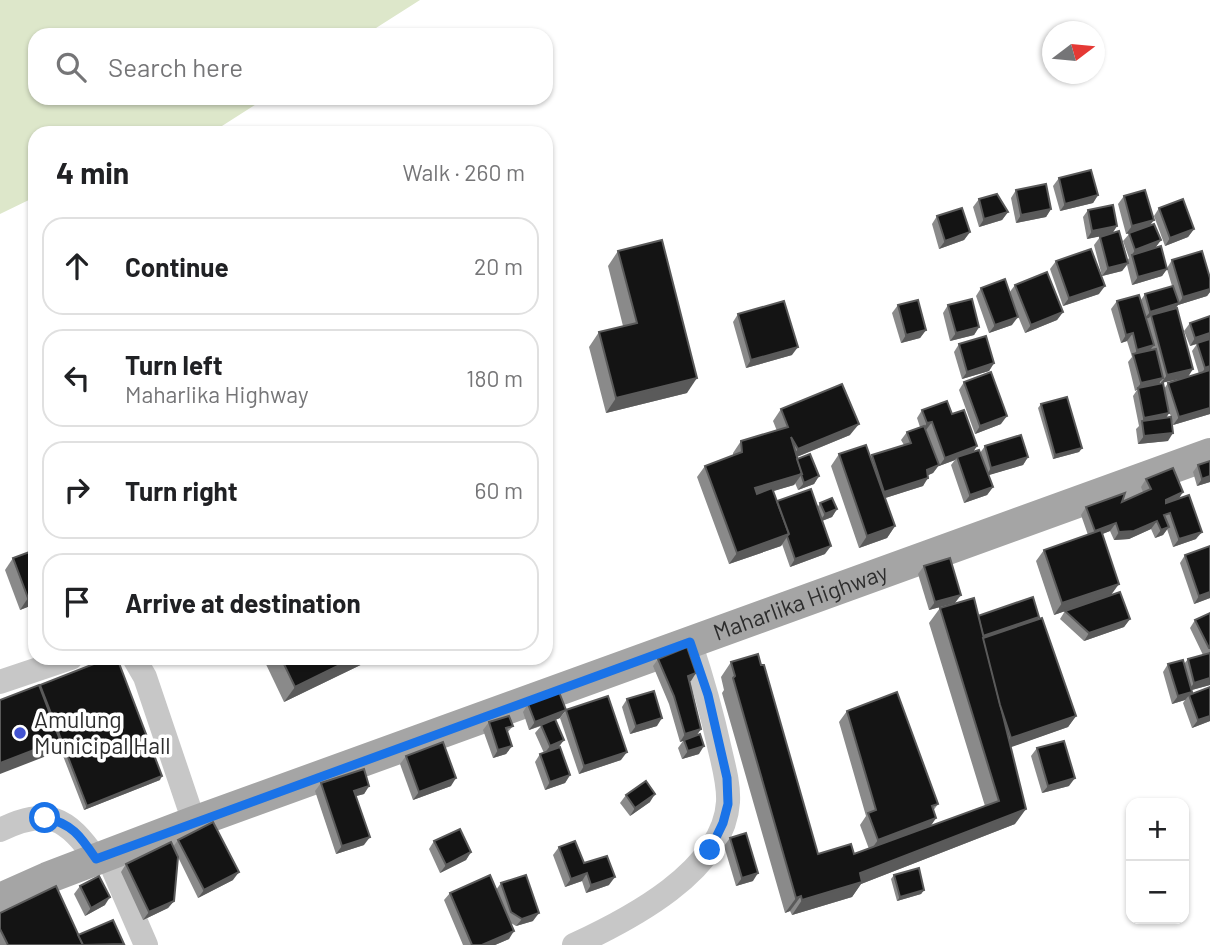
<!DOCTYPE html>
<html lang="en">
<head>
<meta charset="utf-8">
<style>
  body { margin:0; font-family:Barlow,sans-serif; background:#f2f2f2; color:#202124 }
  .controls { position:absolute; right:21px; bottom:21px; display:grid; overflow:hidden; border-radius:14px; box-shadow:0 2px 5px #0004 }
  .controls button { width:63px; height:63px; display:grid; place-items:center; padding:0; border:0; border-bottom:2px solid #e0e0e0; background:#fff; color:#202124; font:35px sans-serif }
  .compass { position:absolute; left:1042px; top:21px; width:63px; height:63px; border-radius:50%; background:#fff; box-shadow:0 2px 5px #0004; rotate:74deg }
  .stop { position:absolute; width:21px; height:21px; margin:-16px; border:5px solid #1a73e8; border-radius:50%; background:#fff }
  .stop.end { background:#1a73e8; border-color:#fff; box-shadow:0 2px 7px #0008 }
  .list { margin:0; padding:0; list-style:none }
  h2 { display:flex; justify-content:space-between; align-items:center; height:91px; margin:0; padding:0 28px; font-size:30px }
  h2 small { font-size:23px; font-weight:400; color:#757577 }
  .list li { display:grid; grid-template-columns:46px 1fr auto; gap:21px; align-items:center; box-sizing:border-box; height:98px; margin:0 14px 14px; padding:0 14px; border:2px solid #e0e0e0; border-radius:21px }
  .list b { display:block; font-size:26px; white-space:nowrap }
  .list p { margin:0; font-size:23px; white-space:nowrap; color:#757577 }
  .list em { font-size:23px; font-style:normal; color:#757577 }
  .icon { flex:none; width:38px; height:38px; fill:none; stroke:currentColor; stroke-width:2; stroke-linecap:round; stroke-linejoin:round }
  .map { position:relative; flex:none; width:1210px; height:945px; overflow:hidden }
  .search { position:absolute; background:#fff; box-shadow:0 2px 5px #0004; left:28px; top:28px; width:525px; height:77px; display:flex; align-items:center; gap:18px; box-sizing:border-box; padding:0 24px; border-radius:21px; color:#757577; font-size:26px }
  .panel { position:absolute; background:#fff; box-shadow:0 2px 5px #0004; left:28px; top:126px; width:525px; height:539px; border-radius:21px }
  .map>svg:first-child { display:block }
  .water { fill:#dde7ca }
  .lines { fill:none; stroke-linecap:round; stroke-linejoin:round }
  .minor { stroke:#c7c7c7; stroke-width:24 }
  .major { stroke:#a5a5a5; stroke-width:32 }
  .wall { fill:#8a8a8a }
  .shaded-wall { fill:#5a5a5a }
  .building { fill:#141414; stroke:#5a5a5a; stroke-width:2 }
  .route { stroke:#1a73e8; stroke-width:9 }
  .poi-dot { fill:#4253d0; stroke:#fff; stroke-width:2.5 }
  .labels { text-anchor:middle; stroke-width:7; stroke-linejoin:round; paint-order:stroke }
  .street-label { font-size:23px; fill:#2d2d2d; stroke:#fff }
  .poi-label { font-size:23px; fill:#2d2d2d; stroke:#fff; text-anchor:start }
</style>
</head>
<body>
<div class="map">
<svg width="1210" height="945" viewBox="0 0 1210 945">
  <rect width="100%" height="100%" fill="#fff"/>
  <path class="water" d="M0 0H420L365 35H35V98H266L211 133H35V197L0 214Z"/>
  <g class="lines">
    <g class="minor">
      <path d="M134 658 145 677 194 822"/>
      <path d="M0 682 71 658"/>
      <path d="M0 830C48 807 67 817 96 859"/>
      <path d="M107 855 146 945"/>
      <path d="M574 945C628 920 724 871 728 802 729 785 724 767 720 750 712 713 702 678 690 642"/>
    </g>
    <path class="major" id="s1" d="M0 899 47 878 194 822 1210 454"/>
  </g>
  <g class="wall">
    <path d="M1059 178 1098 195 1093 203 1060 211 1053 186Z"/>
    <path d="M1016 190 1051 209 1046 217 1016 223 1011 198Z"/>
    <path d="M1124 196 1150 225 1161 240 1155 248 1167 268 1172 260 1210 278V292L1207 296 1178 305 1175 309 1188 377 1161 383V381L1159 384 1164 389 1168 383 1199 374 1192 351 1197 344 1190 346 1184 331 1190 323 1210 339V414L1173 425 1169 410V413L1166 418 1168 441 1138 444 1136 429 1139 426 1133 396 1137 390 1135 391 1128 362 1132 357 1127 341 1121 343 1111 309 1117 301 1141 300 1145 294 1172 286 1167 269 1162 276 1132 285 1127 265 1122 271 1102 276 1094 245 1100 237 1109 234 1087 239 1083 217 1088 210 1117 226 1112 233 1127 261 1129 258 1123 241 1130 233 1126 234 1118 204Z"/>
    <path d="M979 199 1008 212 1002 220 979 227 973 207Z"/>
    <path d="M1159 208 1194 229 1188 237 1165 246 1154 216Z"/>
    <path d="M937 216 970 232 964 240 939 249 932 224Z"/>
    <path d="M618 251 687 393 606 413 589 347 599 332 623 326 608 266Z"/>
    <path d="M1056 261 1099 294 1063 306 1050 269Z"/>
    <path d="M1015 285 1063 312 1057 320 1025 333 1011 299 1012 325 989 333 976 296 981 288 1009 293Z"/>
    <path d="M898 305 926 330 920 338 901 343 892 313Z"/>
    <path d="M948 305 979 327 974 335 950 341 943 313Z"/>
    <path d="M738 314 792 355 746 368 733 322Z"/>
    <path d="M959 344 994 363 989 371 962 379 954 352Z"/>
    <path d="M964 382 1001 424 975 434 959 390Z"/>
    <path d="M1041 404 1082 448 1079 452 1053 459 1038 408Z"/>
    <path d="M781 409 850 435 797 457 819 476 814 484 798 490 795 483 794 485 773 491 777 501 817 508 820 503 837 509 832 517 822 521 825 554 790 567 782 544 781 546 729 564 697 477 705 466 733 456V453L741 441 777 431 773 421Z"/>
    <path d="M922 410 952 414 974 451 980 453 985 446 1028 457 1023 465 988 475 993 487 987 495 964 503 951 465 955 460 939 466 926 430H925L939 465 933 473 928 475 923 486 885 498 895 526 887 538 859 548 831 466 839 454 871 457 872 455 904 445 901 440 907 432 920 427 917 418Z"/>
    <path d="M1198 465 1210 482 1197 486 1193 472Z"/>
    <path d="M1146 479 1179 499 1196 539 1173 547 1167 529 1163 535 1155 538 1151 529 1129 539 1114 540 1110 531 1102 534 1111 595 1130 619 1124 627 1084 641 1060 619 1065 611 1054 615 1036 561 1044 550 1088 535 1081 515 1086 507 1122 502 1143 492 1141 487Z"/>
    <path d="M1210 546V598L1194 604 1180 563 1185 555Z"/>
    <path d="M13 558 35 604 20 610 5 570Z"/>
    <path d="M924 566 955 603 929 610 918 574Z"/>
    <path d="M940 608 978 616 1038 619 1076 716 1068 727 1010 747 1015 824 861 884 852 897 792 915 790 911 785 913 722 693 724 690 721 677 731 662 818 854H854L869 849 860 825 866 816 839 722 847 711 938 804 933 811 936 818 930 826 985 806 929 623Z"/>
    <path d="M1210 613V685L1192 690V692L1190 694 1210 687V721L1192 728 1183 703 1185 700 1172 704 1163 672 1168 664H1184L1188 659 1203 655 1190 628 1195 620Z"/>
    <path d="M263 658H375L284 702Z"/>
    <path d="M503 658H522L506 665Z"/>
    <path d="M658 659 691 681H690L701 729 697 735 699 754 682 759 678 748 683 741 680 742 669 704 653 666Z"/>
    <path d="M40 685 160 780 84 810 58 743 49 755Z"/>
    <path d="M627 699 657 726 630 734 622 707Z"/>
    <path d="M528 704 560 718 555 720 558 747 570 775 565 783 545 790 535 762 540 754 544 753 535 733 541 726 529 730 523 712Z"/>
    <path d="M566 710 621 760 579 774 560 718Z"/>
    <path d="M489 722 513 726 507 733 512 746 506 754 493 758 483 730Z"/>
    <path d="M1037 748 1069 786 1042 793 1031 756Z"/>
    <path d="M406 756 451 786 413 800 400 764Z"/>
    <path d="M321 783 369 786 364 794 356 796 364 845 336 854 315 791Z"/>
    <path d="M626 795 650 802 630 816 620 803Z"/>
    <path d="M730 838 753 881 736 886 724 846Z"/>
    <path d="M178 840 233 880 198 898 178 857 174 901 168 908 143 920 121 872 126 864 173 847Z"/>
    <path d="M434 841 471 852 466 860 440 873 429 849Z"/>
    <path d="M559 847 584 863 609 885 586 893 582 881 565 887 553 855Z"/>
    <path d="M894 875 924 890 921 894 897 901 891 879Z"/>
    <path d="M501 883 533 921 516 926 511 923 509 939 495 945H463L444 900 450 893 496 890Z"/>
    <path d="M80 886 105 905 85 916 74 894Z"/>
    <path d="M0 913 78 935 124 945H0Z"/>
  </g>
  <g class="shaded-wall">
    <path d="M1098 195 1093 203 1060 211 1065 204Z"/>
    <path d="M1051 209 1046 217 1016 223 1021 215Z"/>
    <path d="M1008 212 1002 220 979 227 984 219Z"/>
    <path d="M1154 220 1148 228 1126 234 1132 226Z"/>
    <path d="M1117 226 1112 234 1087 239 1092 231Z"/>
    <path d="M1194 229 1188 237 1165 246 1170 238Z"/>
    <path d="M970 232 964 240 939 249 945 241Z"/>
    <path d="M1161 240 1155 248 1132 255 1135 250Z"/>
    <path d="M1128 263 1122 271 1102 276 1108 268Z"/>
    <path d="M1167 269 1162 276 1132 285 1138 277Z"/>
    <path d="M1105 286 1099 294 1063 306 1069 298Z"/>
    <path d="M1210 289V292L1207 296 1178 305 1173 311 1151 315 1149 318 1144 319 1150 312 1179 303 1183 297Z"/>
    <path d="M1063 312 1057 320 1025 333 1031 325Z"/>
    <path d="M1018 317 1012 325 989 333 995 325Z"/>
    <path d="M979 327 974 335 950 341 956 333Z"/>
    <path d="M926 330 920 338 901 343 906 335Z"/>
    <path d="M1133 333 1127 341 1121 343 1126 335Z"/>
    <path d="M1210 333V339L1190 346 1195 338Z"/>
    <path d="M1154 345 1148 353 1134 355 1137 350Z"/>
    <path d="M798 347 792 355 746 368 751 360Z"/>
    <path d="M994 363 989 371 962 379 967 372Z"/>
    <path d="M1210 366V372L1200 376 1205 368Z"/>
    <path d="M1193 369 1188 377 1161 383 1167 375Z"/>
    <path d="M697 378 687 393 606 413 616 398Z"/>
    <path d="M1163 378 1157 386 1138 388 1135 391 1141 383Z"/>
    <path d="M1210 408V414L1173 425 1179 417Z"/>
    <path d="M1169 413 1164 421H1142L1139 426 1144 418Z"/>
    <path d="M1007 416 1001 424 975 434 980 426Z"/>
    <path d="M932 422 926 430 921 431 927 423Z"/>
    <path d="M859 424 850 435 789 460 798 449Z"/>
    <path d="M1173 433 1168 441 1138 444 1144 436Z"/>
    <path d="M977 446 972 454 957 457 955 460 939 466 945 458Z"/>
    <path d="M1082 448 1079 452 1053 459 1055 455Z"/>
    <path d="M1028 457 1023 465 986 476 991 468Z"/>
    <path d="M939 465 933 473 922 478 927 470Z"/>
    <path d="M802 474 794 485 747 499 755 488Z"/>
    <path d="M819 476 814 484 798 490 804 483Z"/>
    <path d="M1210 476V482L1197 486 1202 479Z"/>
    <path d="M928 478 923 486 879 500 884 492Z"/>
    <path d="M993 487 987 495 964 503 970 495Z"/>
    <path d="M1183 492 1178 500 1161 508 1166 500Z"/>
    <path d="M837 509 832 517 819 522 825 514Z"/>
    <path d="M1157 521 1151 529 1129 539 1114 540 1119 532Z"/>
    <path d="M1116 523 1110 531 1090 539 1095 531Z"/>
    <path d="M895 526 887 538 859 548 867 536Z"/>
    <path d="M1169 527 1163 535 1155 538 1161 530Z"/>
    <path d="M1202 532 1196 539 1173 547 1179 539Z"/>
    <path d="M789 534 781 546 729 564 737 553Z"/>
    <path d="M831 546 825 554 790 567 795 559Z"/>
    <path d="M1119 584 1111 595 1054 615 1062 603Z"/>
    <path d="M1210 592V598L1194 604 1199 596Z"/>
    <path d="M35 595V604L20 610 28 598Z"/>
    <path d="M961 595 955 603 929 610 935 602Z"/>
    <path d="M1039 617 1034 625 981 643 980 637Z"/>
    <path d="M1130 619 1124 627 1084 641 1089 633Z"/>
    <path d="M354 658H375L284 702 295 687Z"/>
    <path d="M511 658H522L506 665Z"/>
    <path d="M696 673 691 681 683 684 688 676Z"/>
    <path d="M1210 678V685L1188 691 1194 683Z"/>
    <path d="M1192 692 1185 700 1172 704 1178 696Z"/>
    <path d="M566 710 560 718 529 730 535 722Z"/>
    <path d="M1076 716 1068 727 1003 750 1011 738Z"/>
    <path d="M1210 716V721L1192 728 1198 720Z"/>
    <path d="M662 718 657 726 630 734 636 726Z"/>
    <path d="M701 729 695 737 680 742 685 734Z"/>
    <path d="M60 740 49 755 0 774V763Z"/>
    <path d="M564 740 558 748 544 754 550 746Z"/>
    <path d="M512 746 506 754 493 758 498 750Z"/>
    <path d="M704 746 699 754 682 759 688 751Z"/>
    <path d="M627 752 621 760 579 774 584 766Z"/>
    <path d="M570 775 565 783 545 790 550 782Z"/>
    <path d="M162 776 160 780 84 810 87 806Z"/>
    <path d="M456 778 451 786 413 800 419 792Z"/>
    <path d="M1075 778 1069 786 1042 793 1048 786Z"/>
    <path d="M369 786 364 794 349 798 354 791Z"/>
    <path d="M655 794 650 802 630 816 635 808Z"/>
    <path d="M1026 809 1015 824 861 884 852 897 792 915 802 900 860 873Z"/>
    <path d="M936 818 928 830 870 851 878 840Z"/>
    <path d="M370 837 364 845 336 854 342 846Z"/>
    <path d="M471 852 466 860 440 873 446 865Z"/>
    <path d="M239 872 233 880 198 898 204 890Z"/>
    <path d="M587 873 582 881 565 887 571 879Z"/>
    <path d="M758 873 753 881 736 886 742 878Z"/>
    <path d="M615 877 609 885 586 893 591 885Z"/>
    <path d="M924 890 921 894 897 901 900 897Z"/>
    <path d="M801 896 790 911 785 913 796 898Z"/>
    <path d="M110 897 105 905 85 916 91 908Z"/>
    <path d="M174 901 168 908 143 920 149 912Z"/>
    <path d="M539 913 533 921 516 926 522 919Z"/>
    <path d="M514 931 509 939 495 945H482Z"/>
  </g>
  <g class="building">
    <path d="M1091 170 1098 195 1065 204 1059 178Z"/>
    <path d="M1046 184 1051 209 1021 215 1016 190Z"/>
    <path d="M1145 190 1154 220 1132 226 1124 196Z"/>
    <path d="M997 194 1008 212 984 219 979 199Z"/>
    <path d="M1183 199 1194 229 1170 238 1159 208Z"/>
    <path d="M1113 205 1117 226 1092 231 1088 210Z"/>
    <path d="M962 208 970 232 945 241 937 216Z"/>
    <path d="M1154 224 1161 240 1135 250 1129 233Z"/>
    <path d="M1119 231 1128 263 1108 268 1100 237Z"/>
    <path d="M662 240 697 378 616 398 599 332 637 323 618 251Z"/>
    <path d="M1161 246 1167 269 1138 277 1132 255Z"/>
    <path d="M1091 249 1105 286 1069 298 1056 261Z"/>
    <path d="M1202 251 1210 278V289L1183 297 1172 260Z"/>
    <path d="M1047 272 1063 312 1031 325 1015 285Z"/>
    <path d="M1005 279 1018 317 995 325 981 288Z"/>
    <path d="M1173 286 1179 303 1150 312 1145 294Z"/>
    <path d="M1139 295 1154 345 1137 350 1133 333 1126 335 1117 301Z"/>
    <path d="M972 299 979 327 956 333 948 305Z"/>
    <path d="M918 300 926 330 906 335 898 305Z"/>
    <path d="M784 301 798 347 751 360 738 314Z"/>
    <path d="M1177 308 1193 369 1167 375 1151 315Z"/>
    <path d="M1210 316V333L1195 338 1190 323Z"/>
    <path d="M986 336 994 363 967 372 959 344Z"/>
    <path d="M1210 339V366L1205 368 1197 343Z"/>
    <path d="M1156 349 1163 378 1141 383 1133 354Z"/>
    <path d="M1210 370V408L1179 417 1168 383Z"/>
    <path d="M991 372 1007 416 980 426 964 382Z"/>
    <path d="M1163 383 1169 413 1144 418 1138 388Z"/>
    <path d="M842 384 859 424 798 449 791 437 802 474 755 488 757 494 772 488 789 534 737 553 705 466 742 452 741 441 788 427 781 409Z"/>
    <path d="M1067 397 1082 448 1055 455 1041 404Z"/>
    <path d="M947 401 952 414 964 410 977 446 945 458 932 422 927 423 922 410Z"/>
    <path d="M1171 417 1173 433 1144 436 1142 421Z"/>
    <path d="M924 426 939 465 927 470 928 478 884 492 872 455 911 443 907 432Z"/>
    <path d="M1021 435 1028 457 991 468 985 446Z"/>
    <path d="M866 445 895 526 867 536 839 454Z"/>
    <path d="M979 450 993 487 970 495 957 457Z"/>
    <path d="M810 454 819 476 804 483 801 474H802L797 459Z"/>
    <path d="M1210 461V476L1202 479 1198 465Z"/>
    <path d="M1173 468 1183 492 1166 500V503L1189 495 1202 532 1179 539 1170 513 1164 515 1169 527 1161 530 1157 521 1134 531 1119 532 1116 523 1095 531 1086 507 1125 493 1122 502 1151 489 1146 479Z"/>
    <path d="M811 489 831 546 795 559 787 536 789 534 777 501Z"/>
    <path d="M832 498 837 509 825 514 820 503Z"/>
    <path d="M1101 530 1119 584 1062 603 1044 550Z"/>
    <path d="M1210 546V592L1199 596 1185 555Z"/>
    <path d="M35 550V595L28 598 13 558Z"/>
    <path d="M950 558 961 595 935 602 924 566Z"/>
    <path d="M1120 592 1130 619 1089 633 1065 611Z"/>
    <path d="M1033 597 1039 617 983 636 978 616Z"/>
    <path d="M974 598 1026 809 860 873 862 882 802 900 801 896 796 898 733 678 735 676 731 662 758 654 761 665H764L818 854 851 844 854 854 999 801 940 608Z"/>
    <path d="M1210 613V648H1209L1195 620Z"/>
    <path d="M1042 618 1076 716 1011 738 1000 705 983 638Z"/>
    <path d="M687 647 696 673 688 676 701 729 685 734 674 696 658 659Z"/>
    <path d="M1210 653V678L1194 683 1188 659Z"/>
    <path d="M109 658H117L162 776 87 806 40 685Z"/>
    <path d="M281 658H354L295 687Z"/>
    <path d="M1183 660 1192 692 1178 696 1168 664Z"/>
    <path d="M39 685 60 740 0 763V700Z"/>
    <path d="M1210 687V716L1198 720 1189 695Z"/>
    <path d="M654 691 662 718 636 726 627 699Z"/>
    <path d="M559 692 566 710 535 722 528 704Z"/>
    <path d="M897 692 938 804 932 806 936 818 878 840 868 813 876 810 847 711Z"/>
    <path d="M608 696 627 752 584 766 566 710Z"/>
    <path d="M509 716 513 726 506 728 512 746 498 750 489 722Z"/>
    <path d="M555 719 564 740 550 746 541 725Z"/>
    <path d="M700 734 704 746 688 751 684 740Z"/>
    <path d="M1064 741 1075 778 1048 786 1037 748Z"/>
    <path d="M443 742 456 778 419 792 406 756Z"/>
    <path d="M560 747 570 775 550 782 540 754Z"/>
    <path d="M364 769 369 786 354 791 370 837 342 846 321 783Z"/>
    <path d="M646 781 655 794 635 808 626 795Z"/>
    <path d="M213 822 239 872 204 890 178 840Z"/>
    <path d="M460 829 471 852 446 865 434 841Z"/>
    <path d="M746 833 758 873 742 878 730 838Z"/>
    <path d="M575 841 584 863 607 856 615 877 591 885 587 873 571 879 559 847Z"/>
    <path d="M171 842 178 857 174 901 149 912 126 864Z"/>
    <path d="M919 868 924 890 900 897 894 875Z"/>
    <path d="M490 875 514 931 482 945H472L450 893Z"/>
    <path d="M526 875 539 913 522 919 511 912 501 883Z"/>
    <path d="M99 876 110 897 91 908 80 886Z"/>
    <path d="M56 886 83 945H8L0 929V913Z"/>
    <path d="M113 920 124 944 83 945 78 935Z"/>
  </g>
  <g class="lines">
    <path class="route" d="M45 818C72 823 81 837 96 859L690 642 708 695 727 778 728 804 723 823 710 850"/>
  </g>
  <circle class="poi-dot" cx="20" cy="733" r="7"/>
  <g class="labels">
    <g class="street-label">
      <text dy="8" stroke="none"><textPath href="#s1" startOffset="854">Maharlika Highway</textPath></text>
    </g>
    <g class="poi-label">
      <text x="34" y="728">Amulung<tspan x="34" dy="26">Municipal Hall</tspan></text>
    </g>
  </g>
</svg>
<div class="controls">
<button>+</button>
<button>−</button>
</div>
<svg class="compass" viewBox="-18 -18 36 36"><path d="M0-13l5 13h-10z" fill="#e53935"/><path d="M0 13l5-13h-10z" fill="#757577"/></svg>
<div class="stop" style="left:45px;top:818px"></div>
<div class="stop end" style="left:710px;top:850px"></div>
<div class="search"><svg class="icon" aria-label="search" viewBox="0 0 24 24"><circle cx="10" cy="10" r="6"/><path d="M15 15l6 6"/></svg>Search here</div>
<section class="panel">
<h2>4 min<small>Walk · 260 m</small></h2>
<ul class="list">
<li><svg class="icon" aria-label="ahead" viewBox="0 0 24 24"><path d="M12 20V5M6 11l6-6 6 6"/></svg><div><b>Continue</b></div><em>20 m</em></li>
<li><svg class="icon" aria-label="left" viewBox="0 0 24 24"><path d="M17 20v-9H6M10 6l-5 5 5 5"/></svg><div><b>Turn left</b><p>Maharlika Highway</p></div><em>180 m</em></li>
<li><svg class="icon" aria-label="right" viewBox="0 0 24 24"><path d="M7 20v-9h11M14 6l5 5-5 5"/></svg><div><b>Turn right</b></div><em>60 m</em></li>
<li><svg class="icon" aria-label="arrive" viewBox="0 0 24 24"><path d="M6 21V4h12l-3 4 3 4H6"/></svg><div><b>Arrive at destination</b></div></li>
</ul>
</section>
</div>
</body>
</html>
